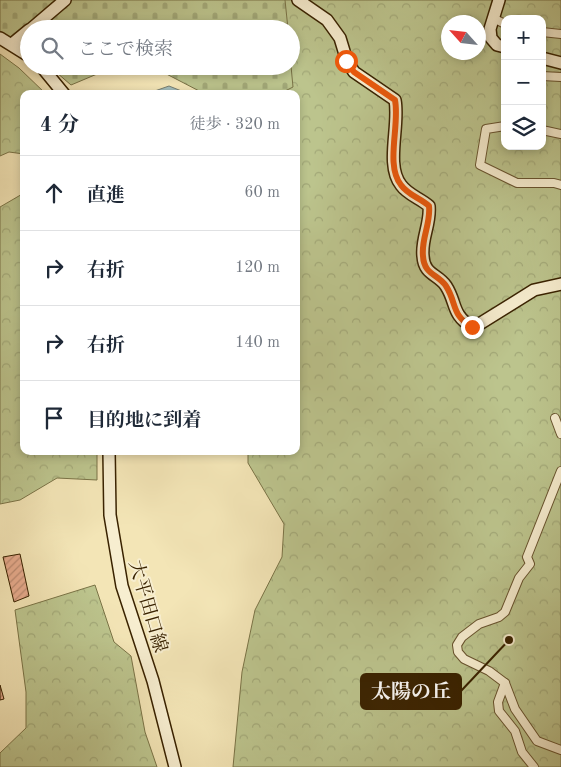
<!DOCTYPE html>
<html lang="ja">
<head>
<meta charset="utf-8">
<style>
  body { margin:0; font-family:"Old Standard TT","Noto Serif JP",serif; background:#f2f2f3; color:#1f2937 }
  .controls { position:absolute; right:15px; top:15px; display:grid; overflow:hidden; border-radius:10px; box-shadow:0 2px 8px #0003 }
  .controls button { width:45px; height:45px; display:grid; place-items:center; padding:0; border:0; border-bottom:1px solid #e0e1e3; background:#fff; color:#1f2937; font:25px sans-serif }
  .compass { position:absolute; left:441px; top:15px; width:45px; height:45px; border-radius:50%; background:#fff; box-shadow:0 2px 8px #0003; rotate:297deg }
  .stop { position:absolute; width:15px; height:15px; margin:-11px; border:4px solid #ea580c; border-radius:50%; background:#fff }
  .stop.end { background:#ea580c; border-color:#fff; box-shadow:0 1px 5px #0008 }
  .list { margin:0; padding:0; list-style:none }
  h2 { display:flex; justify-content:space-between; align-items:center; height:65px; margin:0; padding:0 20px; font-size:21px }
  h2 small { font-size:16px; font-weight:400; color:#747a83 }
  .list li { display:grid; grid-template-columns:32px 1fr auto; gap:15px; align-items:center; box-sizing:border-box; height:75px; padding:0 20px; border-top:1px solid #e0e1e3 }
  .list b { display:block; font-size:19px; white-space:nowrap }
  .list em { font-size:16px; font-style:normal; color:#747a83 }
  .icon { flex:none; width:28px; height:28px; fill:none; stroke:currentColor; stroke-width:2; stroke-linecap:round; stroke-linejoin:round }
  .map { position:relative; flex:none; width:561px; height:767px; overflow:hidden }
  .search { position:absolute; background:#fff; box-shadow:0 2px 8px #0003; left:20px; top:20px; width:280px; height:55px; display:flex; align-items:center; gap:12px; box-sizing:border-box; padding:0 18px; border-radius:28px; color:#747a83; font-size:19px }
  .panel { position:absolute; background:#fff; box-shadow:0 2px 8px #0003; left:20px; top:90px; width:280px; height:365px; border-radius:10px }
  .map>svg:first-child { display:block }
  .forest { fill:url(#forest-crowns); stroke:#7a7346; fill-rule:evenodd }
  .cemetery { fill:url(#cemetery-stones); stroke:#7a7346 }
  .water { fill:url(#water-waves); stroke:#787e70 }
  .building { fill:url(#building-hatch); stroke:#392200 }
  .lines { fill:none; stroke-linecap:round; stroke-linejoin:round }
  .street-casing { stroke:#68532e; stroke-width:10 }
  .secondary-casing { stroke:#392200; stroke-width:14 }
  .street { stroke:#f7eed0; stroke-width:8 }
  .secondary { stroke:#f7eed0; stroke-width:11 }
  .route { stroke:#ea580c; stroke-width:6 }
  .labels { text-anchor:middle; stroke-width:4; stroke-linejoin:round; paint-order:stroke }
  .street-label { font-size:19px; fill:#392200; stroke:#f7eed0 }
  .leader { fill:none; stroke:#392200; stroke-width:2 }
  .callout-dot { fill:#392200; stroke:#f7eed0; stroke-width:2 }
  .callout { fill:#392200; stroke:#392200; stroke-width:2 }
  .callout-label { font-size:20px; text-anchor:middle; font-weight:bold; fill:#fff }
</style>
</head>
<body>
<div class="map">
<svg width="561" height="767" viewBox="0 0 561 767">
  <defs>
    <pattern id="forest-crowns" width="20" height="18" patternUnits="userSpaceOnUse" patternTransform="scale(1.25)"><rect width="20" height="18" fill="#bcc48d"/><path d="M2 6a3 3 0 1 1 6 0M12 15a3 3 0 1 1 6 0" fill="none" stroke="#a2a878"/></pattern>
    <pattern id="cemetery-stones" width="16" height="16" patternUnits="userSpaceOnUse" patternTransform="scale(1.25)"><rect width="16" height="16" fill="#bcc48d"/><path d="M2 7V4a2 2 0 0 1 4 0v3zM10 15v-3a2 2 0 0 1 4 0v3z" fill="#a2a878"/></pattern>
    <pattern id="water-waves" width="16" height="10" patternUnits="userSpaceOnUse" patternTransform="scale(1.25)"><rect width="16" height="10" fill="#a2bcba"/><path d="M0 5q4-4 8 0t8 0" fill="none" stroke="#8ca19e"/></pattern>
    <pattern id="building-hatch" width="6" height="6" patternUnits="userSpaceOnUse" patternTransform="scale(1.25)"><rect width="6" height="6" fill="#e7ac8e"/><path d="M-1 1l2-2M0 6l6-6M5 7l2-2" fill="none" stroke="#bc8c72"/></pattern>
  </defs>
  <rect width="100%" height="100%" fill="#f3e5b6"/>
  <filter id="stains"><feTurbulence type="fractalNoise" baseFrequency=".004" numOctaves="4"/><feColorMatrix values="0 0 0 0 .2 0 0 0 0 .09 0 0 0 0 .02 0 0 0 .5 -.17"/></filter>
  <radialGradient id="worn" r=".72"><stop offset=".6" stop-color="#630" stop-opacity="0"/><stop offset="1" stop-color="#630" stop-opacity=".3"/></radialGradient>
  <g class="forest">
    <path d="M247 0H561V767H233L242 672 255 610 282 557 284 524 248 463V451H296V94H256V66H291V29H253ZM505 19H542V146H505ZM448 22H478V52H448Z"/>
    <path d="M0 54 19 68 46 94H24V154L9 152 0 156Z"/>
    <path d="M24 193V451H97V480L57 478 20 500 0 504V207Z"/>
    <path d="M95 585 114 642 131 656 145 732 157 767H0V753L26 728V692L15 610Z"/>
  </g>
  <g class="cemetery">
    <path d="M0 0H285L288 29H29V50L0 31Z"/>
    <path d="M49 66H116L71 85Z"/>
    <path d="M151 66H291L293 87 279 94H205Z"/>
  </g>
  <path class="water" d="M169 86 189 94H149V93Z"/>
  <g class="building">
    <path d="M20 554 29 596 14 602 3 557Z"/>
    <path d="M0 685 4 699 0 700Z"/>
  </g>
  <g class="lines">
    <defs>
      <g id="street">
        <path d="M493 18 505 24"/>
        <path d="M542 32 561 34"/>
        <path d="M542 76 561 77"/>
        <path d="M505 126 486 129 480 165 517 183H554L561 185"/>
        <path d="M542 130 561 134"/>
        <path d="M555 418 561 434"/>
        <path d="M561 471 527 557 530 564 519 578 505 612 499 617 479 624 462 637 457 645 458 652 464 659 489 671 505 683 515 709 537 741 561 750"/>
        <path d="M505 683 498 702 499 711 515 731 522 752 534 767"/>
      </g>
      <g id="secondary">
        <path d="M298 0 327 20 340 38 347 61 354 72 395 100C400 125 385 165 401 185 408 195 420 198 429 206 431 223 421 239 423 256 424 275 438 274 446 286 457 303 451 314 472 327L481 323 534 290 561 284"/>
        <path d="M499 0 490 29 491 38 497 45 505 47"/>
        <path d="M31 29 65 0"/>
        <path d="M0 38 29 56"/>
        <path d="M12 44 29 30"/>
        <path d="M542 58 561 63"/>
        <path d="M41 66 64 94"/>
        <path d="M109 451 110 515 122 586 153 681 175 767"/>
      </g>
    </defs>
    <use href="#street" class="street-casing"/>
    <use href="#secondary" class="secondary-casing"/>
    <use href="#street" class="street"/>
    <use href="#secondary" class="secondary"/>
  </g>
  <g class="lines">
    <path class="route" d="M346 61 354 72 395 100C400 125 385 165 401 185 408 195 420 198 429 206 431 223 421 239 423 256 424 275 438 274 446 286 457 303 451 315 472 327"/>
  </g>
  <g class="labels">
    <g class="street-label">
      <text transform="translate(149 606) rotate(74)" y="7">大平田口線</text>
    </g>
  </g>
  <path class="leader" d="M509 640L461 691"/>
  <circle class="callout-dot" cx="509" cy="640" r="5"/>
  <rect class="callout" x="361" y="674" width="100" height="35" rx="5"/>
  <g class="callout-label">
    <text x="411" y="698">太陽の丘</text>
  </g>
  <rect width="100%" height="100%" filter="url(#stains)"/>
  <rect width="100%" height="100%" fill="url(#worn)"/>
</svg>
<div class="controls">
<button>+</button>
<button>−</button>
<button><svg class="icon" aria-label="layers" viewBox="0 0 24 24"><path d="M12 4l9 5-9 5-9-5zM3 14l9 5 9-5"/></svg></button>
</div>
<svg class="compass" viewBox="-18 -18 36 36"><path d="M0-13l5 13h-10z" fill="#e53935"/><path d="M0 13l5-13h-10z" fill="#747a83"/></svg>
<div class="stop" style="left:346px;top:61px"></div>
<div class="stop end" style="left:472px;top:327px"></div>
<div class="search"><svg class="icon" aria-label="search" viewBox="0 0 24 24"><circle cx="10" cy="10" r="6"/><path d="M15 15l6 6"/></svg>ここで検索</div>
<section class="panel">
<h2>4 分<small>徒歩 · 320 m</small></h2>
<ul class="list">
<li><svg class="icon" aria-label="ahead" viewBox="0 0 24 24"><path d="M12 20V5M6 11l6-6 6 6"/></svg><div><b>直進</b></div><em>60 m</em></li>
<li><svg class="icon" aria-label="right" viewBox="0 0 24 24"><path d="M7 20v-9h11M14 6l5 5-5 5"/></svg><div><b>右折</b></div><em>120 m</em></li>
<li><svg class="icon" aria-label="right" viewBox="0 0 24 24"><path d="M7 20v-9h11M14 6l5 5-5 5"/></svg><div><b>右折</b></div><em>140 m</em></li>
<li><svg class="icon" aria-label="arrive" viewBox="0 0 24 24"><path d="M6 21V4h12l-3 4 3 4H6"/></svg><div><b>目的地に到着</b></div></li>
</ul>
</section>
</div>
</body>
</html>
